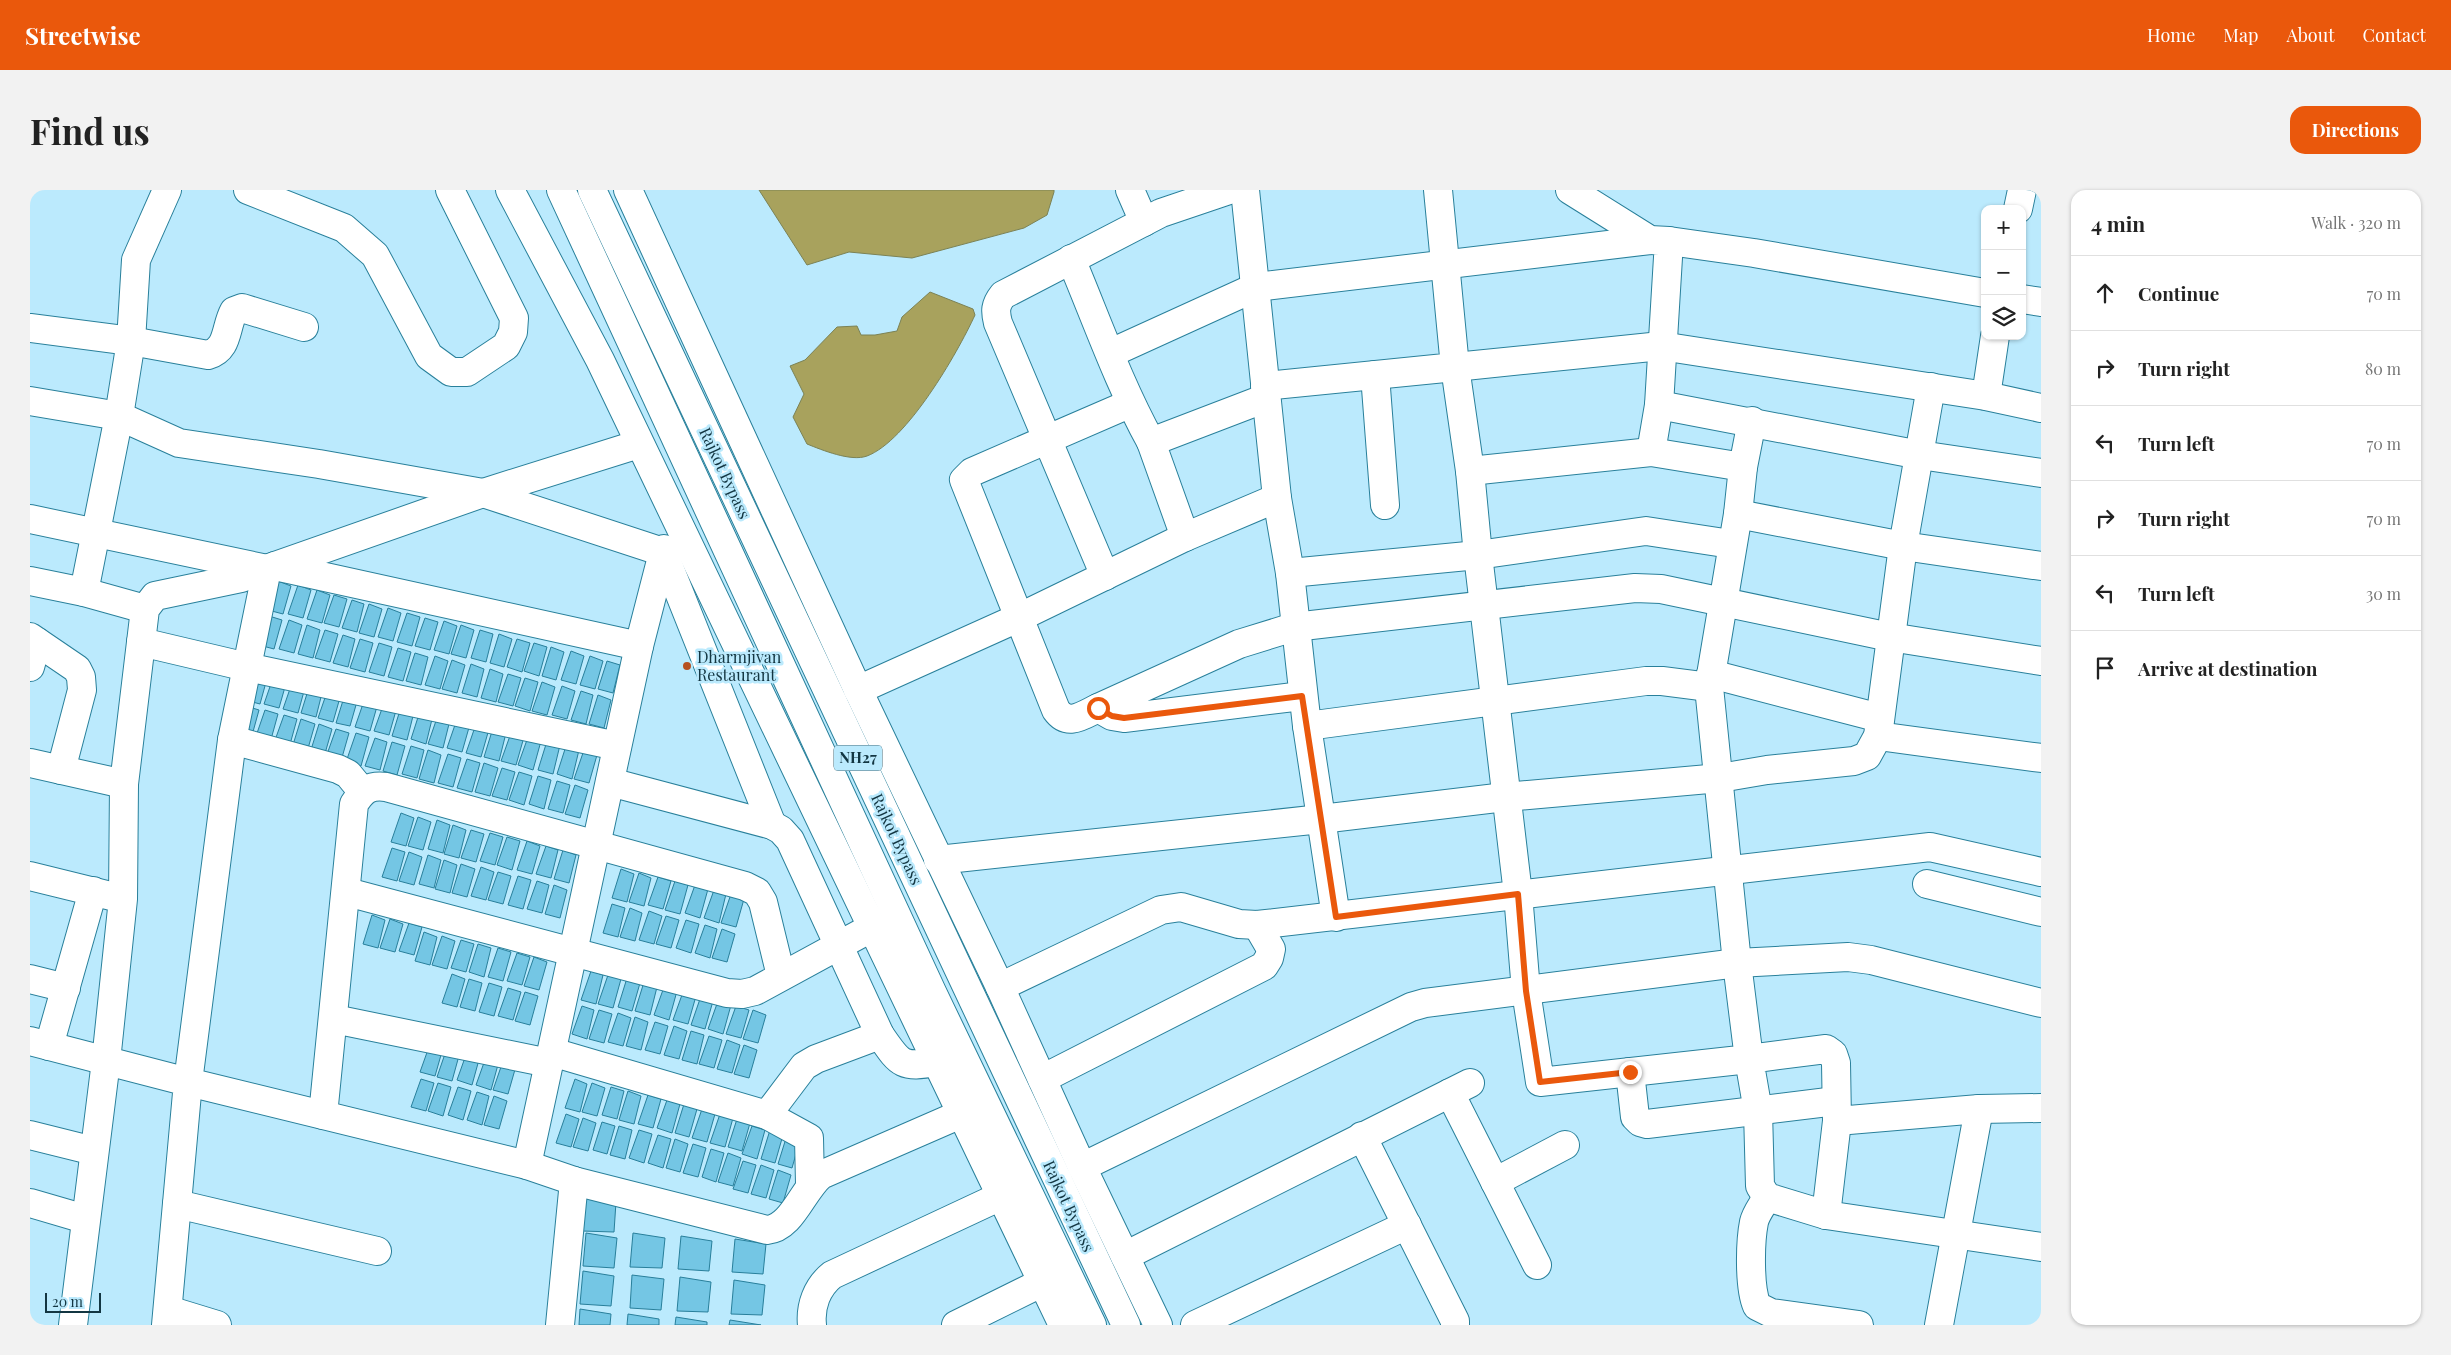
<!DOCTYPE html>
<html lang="en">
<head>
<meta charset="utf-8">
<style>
  body { margin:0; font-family:"Playfair Display",serif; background:#f2f2f2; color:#222 }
  .controls { position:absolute; right:15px; top:15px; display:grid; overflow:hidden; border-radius:10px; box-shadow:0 1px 4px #0004 }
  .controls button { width:45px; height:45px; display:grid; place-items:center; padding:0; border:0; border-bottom:1px solid #e0e0e0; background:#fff; color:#222; font:25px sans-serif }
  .scale { position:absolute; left:15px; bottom:12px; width:56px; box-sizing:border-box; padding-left:5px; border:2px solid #133642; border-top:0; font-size:14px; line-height:18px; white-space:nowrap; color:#133642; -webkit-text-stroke:4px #bbeafd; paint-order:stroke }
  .stop { position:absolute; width:15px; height:15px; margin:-11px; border:4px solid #ea580c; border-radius:50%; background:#fff }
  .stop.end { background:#ea580c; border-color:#fff; box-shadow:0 1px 5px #0008 }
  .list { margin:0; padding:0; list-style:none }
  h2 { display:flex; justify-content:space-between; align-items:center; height:65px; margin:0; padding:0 20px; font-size:21px }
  h2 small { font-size:16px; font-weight:400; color:#767676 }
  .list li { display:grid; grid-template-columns:32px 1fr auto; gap:15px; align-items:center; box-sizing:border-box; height:75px; padding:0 20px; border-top:1px solid #e0e0e0 }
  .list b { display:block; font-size:19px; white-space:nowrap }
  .list em { font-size:16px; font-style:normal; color:#767676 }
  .icon { flex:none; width:28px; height:28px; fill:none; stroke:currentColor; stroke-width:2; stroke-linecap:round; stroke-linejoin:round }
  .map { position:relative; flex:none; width:2011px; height:1135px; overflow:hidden; border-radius:15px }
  header { display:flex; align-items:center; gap:30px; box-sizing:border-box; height:70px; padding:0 25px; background:#ea580c; color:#fff }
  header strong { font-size:24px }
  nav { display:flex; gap:28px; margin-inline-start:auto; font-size:18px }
  .intro { display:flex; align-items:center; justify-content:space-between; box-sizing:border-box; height:120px; padding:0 30px }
  h1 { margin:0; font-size:35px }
  .button { padding:12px 22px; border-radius:15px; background:#ea580c; color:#fff; font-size:18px; font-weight:700 }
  main { display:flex; gap:30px; padding:0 30px }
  aside { flex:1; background:#fff; border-radius:15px; box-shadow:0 1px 4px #0004 }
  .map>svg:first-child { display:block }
  .water { fill:#a8a25d; stroke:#7b8255 }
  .building { fill:#74c6e4; stroke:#287f9b }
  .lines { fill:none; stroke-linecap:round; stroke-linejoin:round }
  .minor-casing { stroke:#29809b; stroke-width:30 }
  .highway-casing { stroke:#29809b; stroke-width:30 }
  .minor { stroke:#fff; stroke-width:28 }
  .highway { stroke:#fff; stroke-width:28 }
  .route { stroke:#ea580c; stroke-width:6 }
  .poi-dot { fill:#b65120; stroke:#bbeafd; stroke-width:2 }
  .labels { text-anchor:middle; stroke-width:5; stroke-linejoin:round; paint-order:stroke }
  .shield { fill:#bbeafd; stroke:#456c7a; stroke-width:1 }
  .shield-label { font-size:15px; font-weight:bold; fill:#133642 }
  .street-label { font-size:16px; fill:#133642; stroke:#bbeafd }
  .poi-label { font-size:16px; fill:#133642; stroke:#bbeafd; text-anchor:start }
</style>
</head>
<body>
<header>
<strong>Streetwise</strong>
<nav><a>Home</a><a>Map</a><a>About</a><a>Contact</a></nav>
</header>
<div class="intro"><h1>Find us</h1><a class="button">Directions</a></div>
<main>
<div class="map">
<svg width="2011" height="1135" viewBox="0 0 2011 1135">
  <rect width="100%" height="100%" fill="#bbeafd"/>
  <g class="water">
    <path d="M729 0H1024V2L1017 25 994 38 882 68 819 62 777 75Z"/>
    <path d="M900 102 943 119 945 125C927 164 877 251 837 266 821 272 792 260 777 254L763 227 774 204 760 176 775 170 807 137 827 136 831 145H845L867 141 872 127Z"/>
  </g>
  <g class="building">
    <path d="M248 391 261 396 253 424 238 420Z"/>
    <path d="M268 395 281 400 273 428 258 424Z"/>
    <path d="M287 400 300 405 292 433 277 429Z"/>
    <path d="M304 405 317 409 309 437 294 433Z"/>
    <path d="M322 410 334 414 327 442 312 438Z"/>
    <path d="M339 414 352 419 344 447 329 443Z"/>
    <path d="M358 418 371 423 363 451 348 447Z"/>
    <path d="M377 423 390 427 382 456 367 452Z"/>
    <path d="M239 426 252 430 244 459 229 455Z"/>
    <path d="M395 428 408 432 400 460 385 456Z"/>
    <path d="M259 430 272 435 264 463 249 459Z"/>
    <path d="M414 431 427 436 419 464 404 460Z"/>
    <path d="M277 435 290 440 283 468 268 464Z"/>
    <path d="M431 435 444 440 436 468 421 464Z"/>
    <path d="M295 440 308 444 300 472 285 468Z"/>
    <path d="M450 440 463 444 456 472 441 468Z"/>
    <path d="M469 444 482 449 474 477 460 473Z"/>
    <path d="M313 445 325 449 318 477 303 473Z"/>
    <path d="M330 449 343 453 335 482 320 478Z"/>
    <path d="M487 449 500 453 492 482 477 477Z"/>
    <path d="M349 453 362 457 354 486 339 482Z"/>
    <path d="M504 453 517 457 509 486 494 481Z"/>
    <path d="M521 457 534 462 526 490 512 486Z"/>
    <path d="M368 458 381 462 373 491 358 487Z"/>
    <path d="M541 461 554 466 546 494 531 490Z"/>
    <path d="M385 463 398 467 391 495 376 491Z"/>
    <path d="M405 466 418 471 410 499 395 495Z"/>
    <path d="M560 466 573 471 565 499 550 495Z"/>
    <path d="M422 470 435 475 427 503 412 499Z"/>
    <path d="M577 471 590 475 583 503 568 499Z"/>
    <path d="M441 474 454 479 447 507 432 503Z"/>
    <path d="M460 479 473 484 466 512 451 508Z"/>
    <path d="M225 481 238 485 230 514 215 510Z"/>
    <path d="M478 484 491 488 483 516 468 512Z"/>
    <path d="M244 485 257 490 249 518 234 514Z"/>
    <path d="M495 488 508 492 500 521 485 516Z"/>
    <path d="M263 490 276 494 268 523 253 519Z"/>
    <path d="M512 492 525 497 517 525 502 521Z"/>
    <path d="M280 494 293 499 286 527 271 523Z"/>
    <path d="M532 496 545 501 537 529 522 525Z"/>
    <path d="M298 499 311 504 303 532 288 528Z"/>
    <path d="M551 501 563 505 556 534 541 530Z"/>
    <path d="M315 504 328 508 320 536 306 533Z"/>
    <path d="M568 505 581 510 574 538 559 534Z"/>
    <path d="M335 508 348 513 340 541 325 537Z"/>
    <path d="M354 513 367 517 359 545 344 541Z"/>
    <path d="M216 516 229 520 221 549 206 545Z"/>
    <path d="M371 517 384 522 377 550 362 546Z"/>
    <path d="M235 520 248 524 240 553 225 549Z"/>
    <path d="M390 521 403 525 396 554 381 549Z"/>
    <path d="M254 525 267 529 259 558 244 553Z"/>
    <path d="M408 525 420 530 413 558 398 554Z"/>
    <path d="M271 529 285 534 277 562 262 558Z"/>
    <path d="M427 529 440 534 432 562 417 558Z"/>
    <path d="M289 534 302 539 294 567 280 563Z"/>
    <path d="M446 534 459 539 451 567 436 563Z"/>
    <path d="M463 538 476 543 469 571 454 567Z"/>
    <path d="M306 539 319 543 311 571 296 567Z"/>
    <path d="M326 543 339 547 331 576 316 572Z"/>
    <path d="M481 543 494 547 486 575 471 571Z"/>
    <path d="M498 547 511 551 503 580 488 575Z"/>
    <path d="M345 548 357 552 350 580 335 576Z"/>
    <path d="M517 551 530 555 523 584 508 580Z"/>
    <path d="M362 552 375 556 367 585 353 581Z"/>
    <path d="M381 556 394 560 387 588 372 584Z"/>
    <path d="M536 556 549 560 542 589 527 584Z"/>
    <path d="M398 560 411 565 404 593 389 589Z"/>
    <path d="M554 560 567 565 559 593 544 589Z"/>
    <path d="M418 564 431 568 423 597 408 593Z"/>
    <path d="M437 569 450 573 442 602 427 598Z"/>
    <path d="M454 573 468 578 460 606 445 602Z"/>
    <path d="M472 578 485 582 477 610 462 606Z"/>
    <path d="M489 582 502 586 494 615 479 610Z"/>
    <path d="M508 586 521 590 514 619 499 614Z"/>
    <path d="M527 591 540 595 533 623 518 619Z"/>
    <path d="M545 595 558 600 550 628 535 624Z"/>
    <path d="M371 623 384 628 376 656 361 652Z"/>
    <path d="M388 627 401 632 393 660 378 656Z"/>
    <path d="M407 630 420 635 413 663 398 659Z"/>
    <path d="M423 635 436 640 429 668 414 664Z"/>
    <path d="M441 640 454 644 446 672 431 668Z"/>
    <path d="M460 643 473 647 465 675 450 671Z"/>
    <path d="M477 647 490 651 482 680 467 675Z"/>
    <path d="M497 651 510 656 502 684 487 680Z"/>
    <path d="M516 656 528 660 521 688 506 684Z"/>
    <path d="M362 658 375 662 367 691 352 687Z"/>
    <path d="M533 660 546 665 539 693 524 689Z"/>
    <path d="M379 662 392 667 384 695 369 691Z"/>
    <path d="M398 665 411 670 404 698 389 694Z"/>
    <path d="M414 670 427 675 420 703 405 699Z"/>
    <path d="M431 674 445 679 437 707 422 703Z"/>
    <path d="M451 677 464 682 456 710 441 706Z"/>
    <path d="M591 679 604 684 597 712 582 708Z"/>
    <path d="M468 682 481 686 473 714 458 710Z"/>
    <path d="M609 683 621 688 614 716 599 712Z"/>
    <path d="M488 686 501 690 493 719 478 715Z"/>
    <path d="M628 687 641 691 633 719 618 715Z"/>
    <path d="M507 691 519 695 512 723 497 719Z"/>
    <path d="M645 691 658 695 650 724 635 720Z"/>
    <path d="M524 695 537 700 530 728 515 724Z"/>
    <path d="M665 695 678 699 670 728 655 723Z"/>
    <path d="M684 700 696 704 689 733 674 728Z"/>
    <path d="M701 704 714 709 706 737 691 733Z"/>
    <path d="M582 714 595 718 588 747 573 743Z"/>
    <path d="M600 718 612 723 605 751 590 747Z"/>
    <path d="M619 721 632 726 624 754 609 750Z"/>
    <path d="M342 725 355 730 348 758 333 754Z"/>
    <path d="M636 726 649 730 641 758 626 754Z"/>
    <path d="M360 729 373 734 365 762 350 758Z"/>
    <path d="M656 730 669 734 661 763 646 758Z"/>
    <path d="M379 733 392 737 384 765 369 761Z"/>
    <path d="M675 735 687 739 680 768 665 763Z"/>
    <path d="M692 739 705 744 697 772 682 768Z"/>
    <path d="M394 742 407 747 400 775 385 771Z"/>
    <path d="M412 746 425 751 417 779 402 775Z"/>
    <path d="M431 750 444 754 436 782 421 778Z"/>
    <path d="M448 754 461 758 454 787 439 782Z"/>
    <path d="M468 758 481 762 473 791 458 787Z"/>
    <path d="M487 763 500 767 492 795 477 791Z"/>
    <path d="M504 767 517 772 509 800 494 796Z"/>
    <path d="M561 781 573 785 566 814 551 810Z"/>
    <path d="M422 784 435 789 427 817 412 813Z"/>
    <path d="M578 785 591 789 583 818 568 814Z"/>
    <path d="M597 788 610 793 602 821 588 817Z"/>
    <path d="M439 789 452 793 445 821 430 817Z"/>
    <path d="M614 792 627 797 620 825 605 821Z"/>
    <path d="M459 793 472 797 464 826 449 822Z"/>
    <path d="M634 797 647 801 639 830 624 825Z"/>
    <path d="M478 798 491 802 483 830 468 826Z"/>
    <path d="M495 802 508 806 500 835 485 831Z"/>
    <path d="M653 802 666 806 658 834 643 830Z"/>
    <path d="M671 806 683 811 675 839 661 835Z"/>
    <path d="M688 811 701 815 693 844 678 839Z"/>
    <path d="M552 816 564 820 557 849 542 844Z"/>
    <path d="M706 816 719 820 711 848 696 844Z"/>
    <path d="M569 820 582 824 574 853 559 849Z"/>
    <path d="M723 820 736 825 728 853 713 849Z"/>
    <path d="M588 823 601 828 593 856 578 852Z"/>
    <path d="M605 827 618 832 611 860 596 856Z"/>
    <path d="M625 832 638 836 630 864 615 860Z"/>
    <path d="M644 836 657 841 649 869 634 865Z"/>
    <path d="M661 841 674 845 667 874 652 870Z"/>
    <path d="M679 846 692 850 684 878 669 874Z"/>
    <path d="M697 850 710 855 702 883 687 879Z"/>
    <path d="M400 854 413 858 405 886 390 882Z"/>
    <path d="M714 855 727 860 719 888 704 884Z"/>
    <path d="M417 858 430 862 422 891 407 887Z"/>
    <path d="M437 862 450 866 442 895 427 890Z"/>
    <path d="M456 867 469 871 461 900 446 895Z"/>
    <path d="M473 871 486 876 478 904 463 900Z"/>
    <path d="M391 889 404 893 396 921 381 917Z"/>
    <path d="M545 889 557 894 550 922 535 918Z"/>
    <path d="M408 893 421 897 413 926 398 921Z"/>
    <path d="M562 893 575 898 567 926 552 922Z"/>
    <path d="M428 897 441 901 433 930 418 925Z"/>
    <path d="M581 897 594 901 587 929 572 925Z"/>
    <path d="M598 901 611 906 604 934 589 930Z"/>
    <path d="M447 902 459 906 452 935 437 930Z"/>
    <path d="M618 905 631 909 623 938 608 934Z"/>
    <path d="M464 906 477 911 469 939 454 935Z"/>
    <path d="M637 910 650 914 642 943 627 938Z"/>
    <path d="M654 914 667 919 659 947 645 943Z"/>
    <path d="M672 919 685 924 677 952 662 948Z"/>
    <path d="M536 924 549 929 541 957 526 953Z"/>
    <path d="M690 924 703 928 695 957 680 953Z"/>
    <path d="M553 928 566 933 558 961 543 957Z"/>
    <path d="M707 929 720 933 712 961 698 957Z"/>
    <path d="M572 932 585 936 577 964 563 960Z"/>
    <path d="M589 936 602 940 595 969 580 965Z"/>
    <path d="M722 936 735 940 727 969 712 964Z"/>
    <path d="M609 940 622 944 614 973 599 968Z"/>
    <path d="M740 940 753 945 745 973 731 969Z"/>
    <path d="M628 945 641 949 633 978 618 973Z"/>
    <path d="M757 945 770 950 762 978 748 974Z"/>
    <path d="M645 949 658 954 650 982 636 978Z"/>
    <path d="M663 954 676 958 668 987 653 983Z"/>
    <path d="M681 959 694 963 686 992 672 987Z"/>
    <path d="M698 963 711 968 703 996 688 992Z"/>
    <path d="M713 971 726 975 718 1003 703 999Z"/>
    <path d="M731 975 744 980 736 1008 721 1004Z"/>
    <path d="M748 980 761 985 753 1013 739 1009Z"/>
    <path d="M555 1007 586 1012 584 1042 552 1041Z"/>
    <path d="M556 1043 587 1048 584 1078 553 1076Z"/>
    <path d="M603 1043 635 1048 632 1078 600 1077Z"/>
    <path d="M651 1046 682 1051 679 1081 648 1079Z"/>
    <path d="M705 1049 736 1054 733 1084 702 1082Z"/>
    <path d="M553 1081 584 1086 581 1116 550 1114Z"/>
    <path d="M602 1085 634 1089 631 1120 600 1118Z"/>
    <path d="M650 1087 681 1092 678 1122 647 1121Z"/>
    <path d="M704 1090 735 1095 732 1125 701 1124Z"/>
    <path d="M550 1119 581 1124 580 1135H549Z"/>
    <path d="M598 1124 629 1129V1135H597Z"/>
    <path d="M646 1127 677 1132V1135H645Z"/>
    <path d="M700 1130 731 1135H699Z"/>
  </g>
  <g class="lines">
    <defs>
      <g id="minor">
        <path d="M218 0 314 38 345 65 399 166 421 182H437L476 156 483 142 484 128 420 0"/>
        <path d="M480 0 570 170 1033 1135"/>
        <path d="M598 0 828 500 970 797 1052 977 1128 1135"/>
        <path d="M1100 0 1114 32"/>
        <path d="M1215 0 1247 308 1260 383 1277 536 1306 727"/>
        <path d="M1540 0 1620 50 1639 51 1629 215 1621 262"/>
        <path d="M1988 19 1992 0"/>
        <path d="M1639 51 1724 63 1955 103"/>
        <path d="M1041 69C1067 131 1089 194 1121 252"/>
        <path d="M1992 109 2011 112"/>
        <path d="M0 138 101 151 178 165C199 159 195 137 204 121L212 118 274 137"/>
        <path d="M1081 163 1226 97 1620 50"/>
        <path d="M1345 185 1355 315"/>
        <path d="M1235 196 1425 177 1408 0"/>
        <path d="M1956 206 1965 146"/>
        <path d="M0 211 89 226 149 253 289 274 453 303 633 362 742 635"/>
        <path d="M1629 215 1890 265 2011 283"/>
        <path d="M1722 231 1713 277 1708 324 1679 497 1707 773 1719 869 1510 892 1496 801 1488 704 1448 365 1440 281 1425 177 1631 156 1956 206 2011 218"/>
        <path d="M1440 281 1621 262 1713 277"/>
        <path d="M1708 324 1873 356 2011 376"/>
        <path d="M0 329 237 379 202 550 158 892 497 975 544 991 737 1040C762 1038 772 1001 791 985L931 924"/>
        <path d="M1155 347 1121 252 1236 208"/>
        <path d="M245 376 609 456"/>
        <path d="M1260 383 1448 365 1616 341 1701 354"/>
        <path d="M1075 386 968 133C965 121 965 115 973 105L1131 23 1199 0"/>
        <path d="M0 391 54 402 115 419"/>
        <path d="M54 402 89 226 101 151 106 70 137 0"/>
        <path d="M0 447 47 479 51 487 52 500 31 580"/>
        <path d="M111 452 217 477 587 556"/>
        <path d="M0 477 7 452"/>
        <path d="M1681 484 1850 528"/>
        <path d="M828 500 988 428 1155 347 1247 308"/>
        <path d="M1272 506 1094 528 1082 526 1068 518 1209 454 1264 437 1605 398 1631 399 1860 447 2011 471"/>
        <path d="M1068 518C1053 525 1038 537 1026 520L934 290 942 282 1099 214"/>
        <path d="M1277 536 1616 491H1632L1679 497"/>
        <path d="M1848 546 2011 568"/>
        <path d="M202 550 308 579 318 584 332 601"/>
        <path d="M0 573 94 594"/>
        <path d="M580 592 742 635 751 640 760 650 850 845C870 874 871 878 907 872"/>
        <path d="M908 670 1291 629 1475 607 1690 588 1737 580 1824 571 1837 566 1848 546 1873 356 1901 197"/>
        <path d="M0 686 81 706"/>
        <path d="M1897 694 2011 722"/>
        <path d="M317 702 697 803 712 804 725 801 841 738"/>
        <path d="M0 789 36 798"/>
        <path d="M970 797 1131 720 1151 717 1209 734 1227 735 1900 657 2011 682"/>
        <path d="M304 829 519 873"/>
        <path d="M0 851 158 892 136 1135"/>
        <path d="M19 856 63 701"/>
        <path d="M522 862 737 925 774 876 786 869 850 845"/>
        <path d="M1600 882 1605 927 1610 932 1617 934 1806 911"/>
        <path d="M1012 889 1234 776 1239 768 1241 759 1227 735"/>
        <path d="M1420 903 1507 1075"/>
        <path d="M2011 918 1949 919 1807 931 1806 873 1803 864 1796 859 1719 869 1728 921 1730 996 1737 1007 1796 1025 2011 1057"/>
        <path d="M293 925 324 614C333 600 339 595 356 597L715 696 727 702 733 712 751 786"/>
        <path d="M737 925 779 948 780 994"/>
        <path d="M0 945 64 961"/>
        <path d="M1332 946 1425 1131V1135"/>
        <path d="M497 975 609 456 634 359"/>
        <path d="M1052 977 1381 817 1395 813 1707 773 1818 767 1841 770 2011 813"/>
        <path d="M1465 992 1535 955"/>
        <path d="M1737 1007C1733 1015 1726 1023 1724 1032 1720 1052 1719 1098 1727 1116L1741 1123 1829 1135"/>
        <path d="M0 1013 55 1029"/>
        <path d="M147 1014 347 1061"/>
        <path d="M1796 1025 1807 931"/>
        <path d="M1095 1066 1440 893"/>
        <path d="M138 1120 187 1135"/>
        <path d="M43 1135 76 871 93 709 94 594 115 419 125 406 211 388 453 303 609 254"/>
        <path d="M530 1135 544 991"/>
        <path d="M782 1135C780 1116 787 1097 802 1085L971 1006"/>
        <path d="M926 1135 1013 1092"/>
        <path d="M1165 1135 1377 1035"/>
        <path d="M1909 1135 1949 919"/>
      </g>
      <g id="highway">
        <path d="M531 0 902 802 1062 1135"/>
        <path d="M562 0 1096 1135"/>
      </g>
    </defs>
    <use href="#minor" class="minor-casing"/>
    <use href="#highway" class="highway-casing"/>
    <use href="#minor" class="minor"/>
    <use href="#highway" class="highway"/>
  </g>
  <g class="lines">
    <path class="route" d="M1068 518 1082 526 1094 528 1272 506 1306 727 1488 704 1496 801 1510 892 1600 882"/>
  </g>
  <circle class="poi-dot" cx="657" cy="476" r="5"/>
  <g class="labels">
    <rect class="shield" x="804" y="555.5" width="48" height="25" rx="4"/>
    <g class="shield-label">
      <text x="828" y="573">NH27</text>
    </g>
    <g class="street-label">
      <text transform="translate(695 283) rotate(65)" y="6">Rajkot Bypass</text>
      <text transform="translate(867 649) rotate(65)" y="6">Rajkot Bypass</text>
      <text transform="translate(1039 1016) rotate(65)" y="6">Rajkot Bypass</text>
    </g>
    <g class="poi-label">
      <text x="667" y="473">Dharmjivan<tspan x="667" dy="18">Restaurant</tspan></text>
    </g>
  </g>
</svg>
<div class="controls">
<button>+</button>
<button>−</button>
<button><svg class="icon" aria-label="layers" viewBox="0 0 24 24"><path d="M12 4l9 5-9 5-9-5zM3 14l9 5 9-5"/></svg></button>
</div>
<div class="scale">20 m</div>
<div class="stop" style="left:1068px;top:518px"></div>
<div class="stop end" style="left:1600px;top:882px"></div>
</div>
<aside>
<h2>4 min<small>Walk · 320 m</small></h2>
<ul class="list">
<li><svg class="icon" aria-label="ahead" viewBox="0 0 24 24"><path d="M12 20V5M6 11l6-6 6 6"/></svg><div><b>Continue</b></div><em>70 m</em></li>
<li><svg class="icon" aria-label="right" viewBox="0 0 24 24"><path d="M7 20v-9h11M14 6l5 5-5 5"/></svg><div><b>Turn right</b></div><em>80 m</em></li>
<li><svg class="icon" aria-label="left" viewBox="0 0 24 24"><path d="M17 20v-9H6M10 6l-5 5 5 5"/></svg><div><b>Turn left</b></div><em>70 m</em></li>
<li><svg class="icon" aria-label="right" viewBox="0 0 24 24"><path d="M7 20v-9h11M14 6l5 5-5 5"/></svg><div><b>Turn right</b></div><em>70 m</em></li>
<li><svg class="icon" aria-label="left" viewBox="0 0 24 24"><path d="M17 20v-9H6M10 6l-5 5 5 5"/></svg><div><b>Turn left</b></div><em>30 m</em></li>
<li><svg class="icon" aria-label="arrive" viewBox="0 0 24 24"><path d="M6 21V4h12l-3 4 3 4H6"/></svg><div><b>Arrive at destination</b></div></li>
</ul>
</aside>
</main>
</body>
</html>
